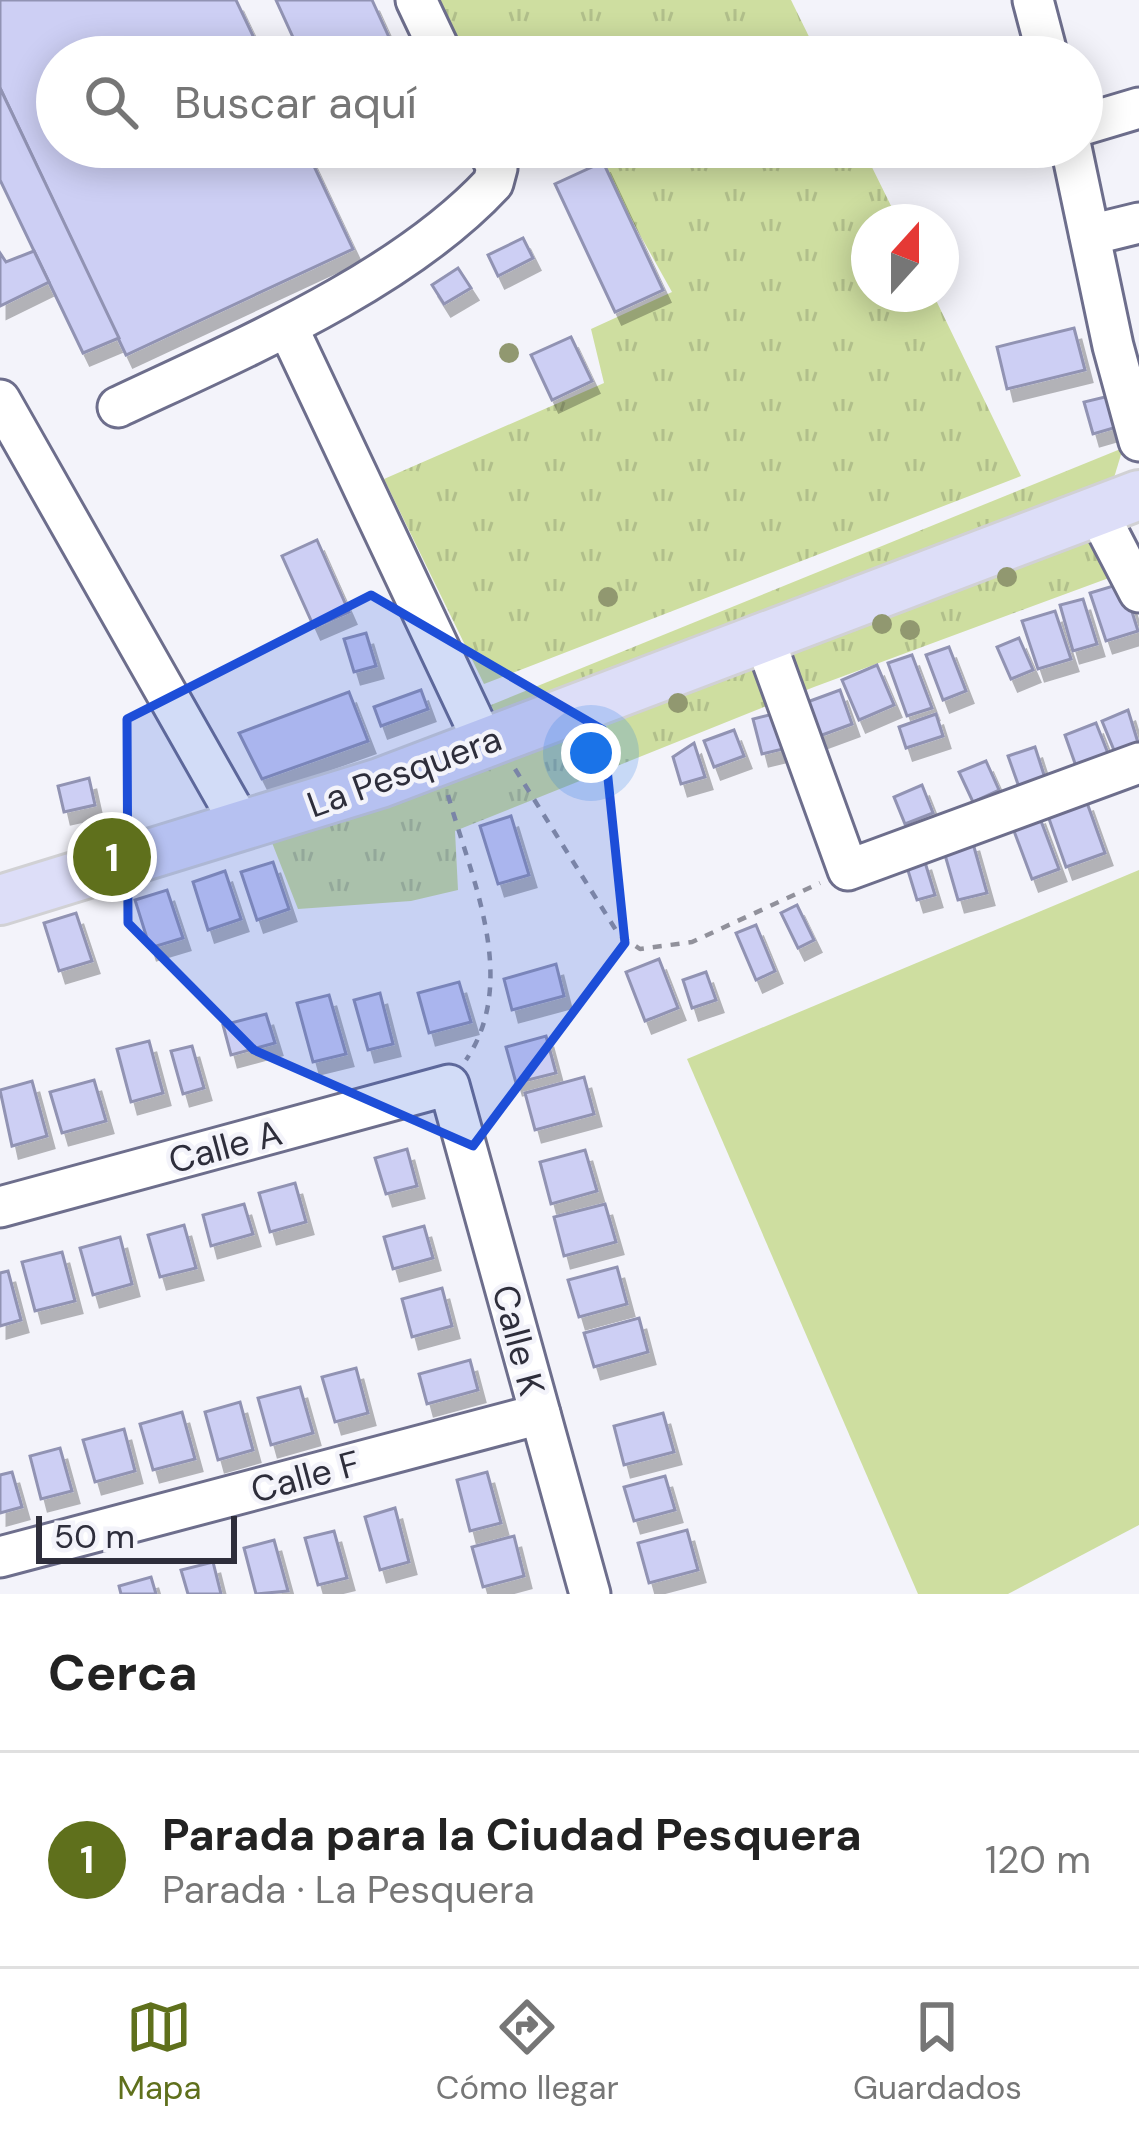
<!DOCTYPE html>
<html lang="es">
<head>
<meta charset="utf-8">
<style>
  body { margin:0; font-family:"DM Sans",sans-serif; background:#f2f2f2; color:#222 }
  .compass { position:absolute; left:851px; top:204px; width:108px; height:108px; border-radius:50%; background:#fff; box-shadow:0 6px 30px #0003; rotate:21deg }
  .scale { position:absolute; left:36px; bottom:30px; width:201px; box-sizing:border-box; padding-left:12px; border:6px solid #2e2e3b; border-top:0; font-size:33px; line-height:42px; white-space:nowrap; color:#2e2e3b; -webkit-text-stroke:9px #f3f3fa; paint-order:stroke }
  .you { position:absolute; left:591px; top:753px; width:42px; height:42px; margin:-30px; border:9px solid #fff; border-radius:50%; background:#1a73e8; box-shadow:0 0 0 18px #1a73e833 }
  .badge { display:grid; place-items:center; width:78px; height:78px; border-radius:50%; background:#5f701c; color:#fff; font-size:39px; font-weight:700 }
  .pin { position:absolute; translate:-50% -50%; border:6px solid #fff; box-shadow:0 3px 12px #0006 }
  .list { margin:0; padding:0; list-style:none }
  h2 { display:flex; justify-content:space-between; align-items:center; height:156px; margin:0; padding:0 48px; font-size:51px }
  h2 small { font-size:39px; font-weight:400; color:#767676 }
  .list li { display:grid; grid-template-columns:78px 1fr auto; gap:36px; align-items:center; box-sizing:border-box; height:216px; padding:0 48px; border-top:3px solid #e0e0e0 }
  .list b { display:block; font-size:45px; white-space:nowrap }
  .list p { margin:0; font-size:39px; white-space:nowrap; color:#767676 }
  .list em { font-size:39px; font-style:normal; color:#767676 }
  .icon { flex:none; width:66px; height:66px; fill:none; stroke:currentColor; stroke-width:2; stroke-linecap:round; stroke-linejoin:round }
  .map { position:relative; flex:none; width:1139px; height:1594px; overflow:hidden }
  .search { position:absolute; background:#fff; box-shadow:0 6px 30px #0003; left:36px; right:36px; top:36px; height:132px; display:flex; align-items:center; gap:30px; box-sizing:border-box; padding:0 42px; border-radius:66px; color:#767676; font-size:45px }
  .sheet { height:372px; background:#fff }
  nav { display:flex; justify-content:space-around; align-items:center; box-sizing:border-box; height:168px; border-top:3px solid #e0e0e0; background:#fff; font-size:33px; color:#767676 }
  nav a { display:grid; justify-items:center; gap:6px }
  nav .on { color:#5f701c }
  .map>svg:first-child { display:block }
  .grass { fill:url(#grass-tufts) }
  .garden { fill:#cedea0 }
  .building { fill:#cdcff4; stroke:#9193b3; stroke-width:3; filter:url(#shadow) }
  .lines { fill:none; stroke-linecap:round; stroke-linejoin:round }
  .minor-casing { stroke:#6d6e8c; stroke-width:45 }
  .major-casing { stroke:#d1d1d4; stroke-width:54 }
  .path { stroke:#91919b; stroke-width:4.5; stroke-dasharray:9 9; stroke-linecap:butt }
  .minor { stroke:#fff; stroke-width:39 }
  .major { stroke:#dddef8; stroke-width:48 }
  .tree { fill:#919870 }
  .marked { fill:#1d4ed8; fill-opacity:0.2; stroke:#1d4ed8; stroke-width:9; stroke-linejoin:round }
  .labels { text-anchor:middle; stroke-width:9; stroke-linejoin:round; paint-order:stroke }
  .street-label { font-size:36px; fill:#2e2e3b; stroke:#f3f3fa }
</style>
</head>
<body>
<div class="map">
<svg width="1139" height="1594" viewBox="0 0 1139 1594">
  <defs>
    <pattern id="grass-tufts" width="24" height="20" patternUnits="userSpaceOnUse" patternTransform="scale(3)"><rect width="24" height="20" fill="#cedea0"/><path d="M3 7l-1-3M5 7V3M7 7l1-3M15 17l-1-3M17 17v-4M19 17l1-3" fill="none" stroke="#b1bf8b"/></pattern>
    <filter id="shadow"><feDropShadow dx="7" dy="12" stdDeviation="0" flood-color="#0004"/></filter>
  </defs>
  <rect width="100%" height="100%" fill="#f3f3fa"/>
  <g class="grass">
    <path d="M439 0H791L819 57H467Z"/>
    <path d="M591 147H862L899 222H869V294H933L1021 476 484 684 384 479 604 383 591 329 672 292Z"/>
    <path d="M1123 448 1113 481 496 716 491 705Z"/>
    <path d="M1098 526 1117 575 814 687 455 831 458 890 411 901 298 909 269 835Z"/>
  </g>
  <path class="garden" d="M1139 870V1525L1008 1594H918L687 1059Z"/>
  <g class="building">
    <path d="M0 0H236L263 57H57V147H305L353 249 126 355 0 88Z"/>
    <path d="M276 0H372L398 57H302Z"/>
    <path d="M0 88 119 338 83 353 0 180Z"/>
    <path d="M603 162 663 290 615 312 555 184Z"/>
    <path d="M523 238 533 258 498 276 488 255Z"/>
    <path d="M34 251 49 282 0 306V253L6 262Z"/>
    <path d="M458 268 471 288 444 304 432 285Z"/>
    <path d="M1074 328 1085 370 1007 389 997 347Z"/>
    <path d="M571 337 592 381 552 400 531 355Z"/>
    <path d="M1109 396 1117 427 1093 434 1084 402Z"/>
    <path d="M317 540 349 612 314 627 282 556Z"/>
    <path d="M1123 583 1138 631 1106 641 1090 593Z"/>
    <path d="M1083 599 1097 644 1073 651 1060 605Z"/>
    <path d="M1055 611 1071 659 1038 669 1022 621Z"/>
    <path d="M366 633 376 666 354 672 344 639Z"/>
    <path d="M1019 638 1033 670 1011 679 997 647Z"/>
    <path d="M949 647 966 691 943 700 926 655Z"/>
    <path d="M912 655 932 708 907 716 888 663Z"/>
    <path d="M877 665 894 705 859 720 842 680Z"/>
    <path d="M421 690 428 709 381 726 374 707Z"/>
    <path d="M840 690 852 724 814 738 802 704Z"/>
    <path d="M349 692 368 741 262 779 239 733Z"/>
    <path d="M1128 710 1139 746 1116 755 1102 721Z"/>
    <path d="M773 714 783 749 762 754 753 719Z"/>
    <path d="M936 714 943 736 906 748 899 727Z"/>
    <path d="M1096 723 1109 756 1077 769 1065 735Z"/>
    <path d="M734 730 744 756 714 767 704 741Z"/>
    <path d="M694 743 705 777 681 784 673 757Z"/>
    <path d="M1035 747 1045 778 1019 787 1008 756Z"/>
    <path d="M986 761 999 790 973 802 959 772Z"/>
    <path d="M89 778 95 805 64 812 58 786Z"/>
    <path d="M922 785 933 813 905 824 894 797Z"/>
    <path d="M1086 800 1105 853 1066 867 1047 813Z"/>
    <path d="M1038 813 1059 869 1032 879 1011 823Z"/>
    <path d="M511 816 529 875 498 884 480 826Z"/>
    <path d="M972 840 987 893 958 900 943 848Z"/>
    <path d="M924 859 935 895 917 900 906 864Z"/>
    <path d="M273 862 289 909 257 920 241 872Z"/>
    <path d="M225 871 241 919 208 930 193 882Z"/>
    <path d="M167 890 183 938 150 948 135 900Z"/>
    <path d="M797 905 814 940 798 948 781 913Z"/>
    <path d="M76 913 92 961 59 971 44 923Z"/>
    <path d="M756 925 775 971 756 980 736 933Z"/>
    <path d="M659 959 678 1008 645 1021 626 972Z"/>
    <path d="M556 964 564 996 512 1010 504 979Z"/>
    <path d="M706 972 716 1000 692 1008 683 980Z"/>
    <path d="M459 982 471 1022 429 1033 418 993Z"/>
    <path d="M380 993 393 1044 368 1050 354 1000Z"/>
    <path d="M329 995 346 1054 313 1062 297 1003Z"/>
    <path d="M266 1014 275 1043 231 1055 223 1025Z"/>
    <path d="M546 1036 556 1073 516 1083 506 1047Z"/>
    <path d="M149 1041 163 1093 131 1102 117 1049Z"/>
    <path d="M192 1046 204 1088 183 1094 171 1051Z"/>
    <path d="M584 1077 594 1114 535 1130 525 1093Z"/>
    <path d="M94 1080 106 1121 62 1133 50 1092Z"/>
    <path d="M32 1081 47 1136 12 1146 0 1090Z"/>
    <path d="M407 1149 417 1186 386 1194 375 1158Z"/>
    <path d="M585 1150 597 1191 551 1204 540 1162Z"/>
    <path d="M295 1183 306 1222 270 1232 259 1193Z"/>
    <path d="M244 1204 253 1234 211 1246 203 1215Z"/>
    <path d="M605 1204 616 1242 564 1256 554 1217Z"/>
    <path d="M184 1225 196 1268 160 1277 148 1235Z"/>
    <path d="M424 1226 433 1258 393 1269 384 1237Z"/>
    <path d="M120 1237 132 1284 93 1295 80 1248Z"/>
    <path d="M62 1252 75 1301 35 1311 22 1262Z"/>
    <path d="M617 1267 627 1304 579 1317 568 1280Z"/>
    <path d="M8 1271 21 1320 0 1326V1273Z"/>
    <path d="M442 1288 452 1326 412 1337 402 1299Z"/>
    <path d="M639 1318 648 1352 594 1367 584 1333Z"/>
    <path d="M470 1360 478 1390 427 1404 419 1374Z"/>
    <path d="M356 1368 368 1413 335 1422 322 1377Z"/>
    <path d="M300 1387 313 1433 271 1445 258 1398Z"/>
    <path d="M240 1402 253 1450 218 1460 205 1412Z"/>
    <path d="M182 1412 195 1459 153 1470 140 1424Z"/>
    <path d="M663 1413 674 1452 624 1465 614 1426Z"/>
    <path d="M124 1429 135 1471 95 1482 83 1440Z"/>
    <path d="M60 1448 72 1491 41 1499 30 1456Z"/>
    <path d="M12 1472 22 1507 0 1513V1475Z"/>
    <path d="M487 1472 501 1523 470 1531 457 1480Z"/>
    <path d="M665 1476 675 1510 634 1521 624 1487Z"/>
    <path d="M395 1508 409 1562 380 1570 365 1517Z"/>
    <path d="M687 1530 698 1570 649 1583 638 1543Z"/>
    <path d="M334 1531 347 1578 318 1585 305 1538Z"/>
    <path d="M514 1536 524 1576 483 1587 472 1547Z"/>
    <path d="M274 1540 288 1591 256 1594 244 1548Z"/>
    <path d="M213 1562 221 1594H188L181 1570Z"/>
    <path d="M151 1577 156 1594H121L119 1586Z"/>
  </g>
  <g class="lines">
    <defs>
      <g id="minor">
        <path d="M416 0 443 57"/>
        <path d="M1033 0 1048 57"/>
        <path d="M1082 125 1139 108"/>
        <path d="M1071 147 1113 346 1139 441"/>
        <path d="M1090 235 1139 223"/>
        <path d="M288 328 484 743"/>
        <path d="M0 400 243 828"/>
        <path d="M118 407C239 350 401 282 493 183L497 168 487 147"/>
        <path d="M1097 511 1139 592"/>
        <path d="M764 638 848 870 1139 763"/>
        <path d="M0 1207 449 1085 590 1594"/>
        <path d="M0 1557 540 1414"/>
      </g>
      <path id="major" d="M0 900 380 783 1139 495"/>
    </defs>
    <use href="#minor" class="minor-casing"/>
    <use href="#major" class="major-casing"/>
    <g class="path">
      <path d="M515 769 619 935 640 949 692 942 820 883"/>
      <path d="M448 795C471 878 520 980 466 1060"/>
    </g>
    <use href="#minor" class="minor"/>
    <use href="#major" class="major"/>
  </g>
  <g class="tree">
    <circle cx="509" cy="353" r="10"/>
    <circle cx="1007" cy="577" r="10"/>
    <circle cx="608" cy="597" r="10"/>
    <circle cx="882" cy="624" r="10"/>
    <circle cx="910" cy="630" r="10"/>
    <circle cx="678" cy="703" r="10"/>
  </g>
  <path class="marked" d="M371 595 603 730 625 943 473 1146 254 1050 128 923 127 719Z"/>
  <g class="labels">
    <g class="street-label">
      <text transform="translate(404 771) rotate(-20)" y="13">La Pesquera</text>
      <text transform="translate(225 1146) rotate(-15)" y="13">Calle A</text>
      <text transform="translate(519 1340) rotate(75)" y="13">Calle K</text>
      <text transform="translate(305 1476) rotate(-15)" y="13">Calle F</text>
    </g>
  </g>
</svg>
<svg class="compass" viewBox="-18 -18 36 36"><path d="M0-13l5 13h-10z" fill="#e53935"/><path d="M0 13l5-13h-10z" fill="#767676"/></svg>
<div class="scale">50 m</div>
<div class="you"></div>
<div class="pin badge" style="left:112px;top:857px">1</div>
<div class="search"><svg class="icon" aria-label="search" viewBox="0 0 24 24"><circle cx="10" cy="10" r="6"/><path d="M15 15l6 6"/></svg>Buscar aquí</div>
</div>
<section class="sheet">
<h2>Cerca<small></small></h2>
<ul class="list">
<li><span class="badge">1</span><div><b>Parada para la Ciudad Pesquera</b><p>Parada · La Pesquera</p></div><em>120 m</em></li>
</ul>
</section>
<nav>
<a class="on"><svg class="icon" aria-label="map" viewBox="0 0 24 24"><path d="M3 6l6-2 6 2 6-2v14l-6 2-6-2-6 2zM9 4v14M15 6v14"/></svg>Mapa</a>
<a><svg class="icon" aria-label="directions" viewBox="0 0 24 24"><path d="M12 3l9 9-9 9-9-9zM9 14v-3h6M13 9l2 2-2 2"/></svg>Cómo llegar</a>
<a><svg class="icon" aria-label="saved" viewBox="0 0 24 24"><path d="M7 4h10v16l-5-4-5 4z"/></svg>Guardados</a>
</nav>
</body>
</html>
